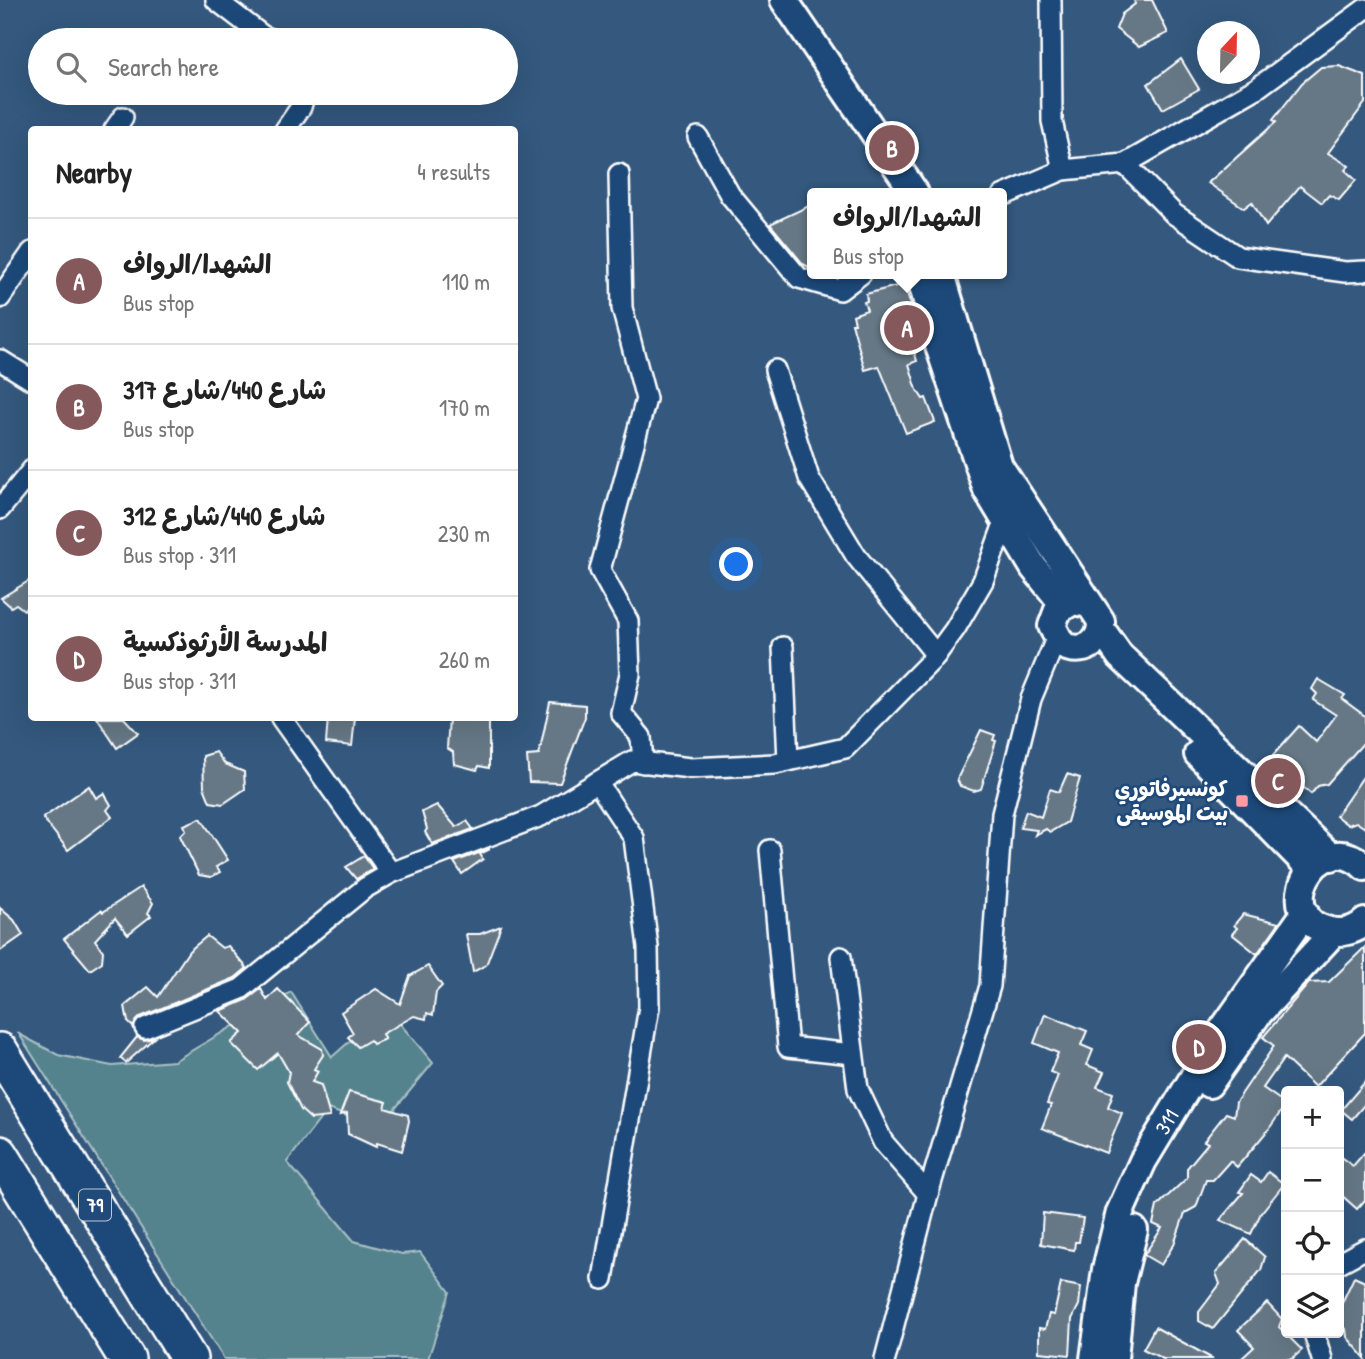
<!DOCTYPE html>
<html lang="en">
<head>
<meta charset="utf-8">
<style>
  body { margin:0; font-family:"Patrick Hand","Playpen Sans Arabic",sans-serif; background:#f6f6f6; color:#222 }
  .controls { position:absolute; right:21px; bottom:21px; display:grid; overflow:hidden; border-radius:7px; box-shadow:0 7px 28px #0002 }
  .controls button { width:63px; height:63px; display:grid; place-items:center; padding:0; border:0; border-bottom:2px solid #e0e0e0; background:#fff; color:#222; font:35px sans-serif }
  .compass { position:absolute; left:1197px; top:21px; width:63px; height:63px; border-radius:50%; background:#fff; box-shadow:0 7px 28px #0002; rotate:22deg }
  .you { position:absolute; left:737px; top:565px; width:24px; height:24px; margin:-18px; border:5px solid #fff; border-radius:50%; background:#1a73e8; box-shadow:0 0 0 10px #1a73e833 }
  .badge { display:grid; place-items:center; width:46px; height:46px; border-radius:50%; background:#85585c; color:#fff; font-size:23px; font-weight:700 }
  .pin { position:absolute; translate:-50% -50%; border:4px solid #fff; box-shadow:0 2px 7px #0006 }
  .popup { position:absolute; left:807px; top:188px; width:200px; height:91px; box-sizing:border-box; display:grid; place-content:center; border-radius:7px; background:#fff; filter:drop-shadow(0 2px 5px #0005); font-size:23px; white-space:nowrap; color:#767676 }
  .popup b { font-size:26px; color:#222 }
  .popup::after { content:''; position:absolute; left:50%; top:100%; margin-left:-14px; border:14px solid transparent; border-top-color:#fff }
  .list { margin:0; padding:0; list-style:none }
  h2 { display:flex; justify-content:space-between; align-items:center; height:91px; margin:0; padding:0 28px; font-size:30px }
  h2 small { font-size:23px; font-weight:400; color:#767676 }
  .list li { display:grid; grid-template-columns:46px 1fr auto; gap:21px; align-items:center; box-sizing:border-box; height:126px; padding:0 28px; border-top:2px solid #e0e0e0 }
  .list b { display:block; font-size:26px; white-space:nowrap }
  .list p { margin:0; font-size:23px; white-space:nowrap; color:#767676 }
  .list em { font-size:23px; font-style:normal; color:#767676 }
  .icon { flex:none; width:38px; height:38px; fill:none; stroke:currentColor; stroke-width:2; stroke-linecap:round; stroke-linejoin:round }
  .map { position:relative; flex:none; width:1365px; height:1359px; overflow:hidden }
  .search { position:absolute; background:#fff; box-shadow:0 7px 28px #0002; left:28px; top:28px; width:490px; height:77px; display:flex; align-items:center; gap:18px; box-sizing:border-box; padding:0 24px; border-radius:38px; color:#767676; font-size:26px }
  .panel { position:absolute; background:#fff; box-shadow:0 7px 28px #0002; left:28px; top:126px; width:490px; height:595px; border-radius:7px }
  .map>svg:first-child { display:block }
  .green { fill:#54838d; stroke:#aac1c6; stroke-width:2 }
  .building { fill:#667886; stroke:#fff; stroke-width:2 }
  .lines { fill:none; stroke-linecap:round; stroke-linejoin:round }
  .street-casing { stroke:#fff; stroke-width:24 }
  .secondary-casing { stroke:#fff; stroke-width:32 }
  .highway-casing { stroke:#fff; stroke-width:40 }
  .street { stroke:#1f4a7a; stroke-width:19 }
  .secondary { stroke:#1f4a7a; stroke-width:26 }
  .highway { stroke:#1f4a7a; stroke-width:35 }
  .poi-dot { fill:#ff9aa2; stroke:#1f4a7a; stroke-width:2.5 }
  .labels { text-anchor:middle; stroke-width:5; stroke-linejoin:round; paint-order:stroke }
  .shield { fill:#1f4a7a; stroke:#bcc9d7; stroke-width:2 }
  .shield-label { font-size:19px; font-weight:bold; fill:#fff }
  .poi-label { font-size:21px; font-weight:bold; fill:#fff; stroke:#1f4a7a; text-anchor:end }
  .street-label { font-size:21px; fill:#fff; stroke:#1f4a7a }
</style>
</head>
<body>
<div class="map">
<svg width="1365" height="1359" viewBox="0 0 1365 1359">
  <rect width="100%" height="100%" fill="#34587e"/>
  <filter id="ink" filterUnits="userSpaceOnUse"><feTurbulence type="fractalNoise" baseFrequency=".0143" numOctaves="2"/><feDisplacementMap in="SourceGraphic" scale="14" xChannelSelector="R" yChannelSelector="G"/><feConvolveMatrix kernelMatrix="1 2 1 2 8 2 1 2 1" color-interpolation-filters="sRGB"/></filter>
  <g filter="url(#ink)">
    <path class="green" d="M291 992 332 1057 387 1008 433 1063 379 1128 328 1109 287 1162 354 1241 402 1254 420 1252 450 1292 428 1359H224L19 1034 58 1055 112 1066 174 1061Z"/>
    <g class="building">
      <path d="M1134 0H1152L1168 33 1139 47 1116 29 1122 14 1135 4Z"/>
      <path d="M1181 59 1199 89 1163 109 1148 84Z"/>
      <path d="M1339 66 1365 76V103L1328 153 1349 166 1345 170 1356 180 1339 200 1329 195 1322 203 1300 186 1266 226 1252 202 1244 208 1208 183 1276 122 1273 120 1302 83 1321 67Z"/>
      <path d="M813 204V269L803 264 770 224Z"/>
      <path d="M904 284 914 314 904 317 917 361 909 364 917 390 923 399 926 398 935 422 906 433 879 366 865 370 852 323H855L853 315 867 310 864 302 867 301 866 294Z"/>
      <path d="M32 579V603L24 610 16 604 11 607 1 598Z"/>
      <path d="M1318 679 1345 695 1342 699 1365 716V741L1327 784 1318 786 1311 794 1290 776 1285 782 1265 764 1299 726 1316 742 1336 715 1313 700 1317 694 1312 689Z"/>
      <path d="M550 702 585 705V717L560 783 529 782 527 756 539 755Z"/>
      <path d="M97 718H124L138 733 117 748Z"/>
      <path d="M328 718H355L352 746 326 743Z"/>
      <path d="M449 718H475V721L489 722V768L479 766 477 770 454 764 453 752 447 748Z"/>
      <path d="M981 730 995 735 993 740 996 741 981 789 974 791 960 786 957 779Z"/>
      <path d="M216 752 225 764 244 772 245 789 223 804 210 802 204 787 203 756Z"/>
      <path d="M1067 774 1080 778 1067 822 1050 832 1046 829 1035 835 1037 830 1020 828 1026 811 1041 817 1050 789 1059 792Z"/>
      <path d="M1365 774V828L1356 822 1348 825 1336 816Z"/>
      <path d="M89 786 96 798 104 793 111 805 107 810 112 817 68 850 43 818Z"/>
      <path d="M437 805 456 827 467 821 473 829 432 844 425 832 427 829 422 812Z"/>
      <path d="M201 818 228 860 216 867 220 872 211 877 199 875 180 836 186 830 184 825Z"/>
      <path d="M490 849 480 854 483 859 462 874 454 862Z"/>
      <path d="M364 856 373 869 356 879 346 867Z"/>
      <path d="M141 887 153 903 148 913 151 916 128 934 115 918 95 940 103 951 102 962 90 970 64 939 101 910 103 912Z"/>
      <path d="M0 908 14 920 23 935 0 951Z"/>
      <path d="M1243 914 1279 923 1257 954 1232 934 1237 928 1234 925Z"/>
      <path d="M501 926 486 965 473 972 466 934H480Z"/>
      <path d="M207 936 222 948 228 946 247 968 235 978 140 1017 133 1027 128 1022 125 1006 148 987 158 997 189 951Z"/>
      <path d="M1365 947V1033L1315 1087 1284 1058 1263 1088 1286 1104 1269 1129 1237 1167 1230 1161 1213 1180H1206L1196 1207 1185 1213 1174 1244 1161 1265 1144 1255 1162 1228 1153 1224 1157 1206 1187 1178V1168L1208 1143 1204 1141 1226 1113 1234 1116 1236 1102 1274 1046 1263 1037 1309 983 1329 982Z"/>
      <path d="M428 966 442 986 436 992 433 1015 427 1013 426 1019 414 1016 382 1034 385 1039 373 1044 370 1040 358 1047 348 1037 353 1033 341 1012 376 989 400 1004 410 976Z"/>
      <path d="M261 989 267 1000 278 989 310 1022 298 1035 322 1049 323 1055 314 1069 318 1071 312 1082 321 1085 330 1117 311 1119 301 1110 287 1082 289 1072 278 1053 258 1070 231 1043 242 1033 220 1011 246 1000Z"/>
      <path d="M1045 1014 1087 1031 1081 1045 1093 1050 1087 1065 1104 1072 1097 1087 1113 1093 1108 1107 1122 1113 1106 1153 1042 1128 1051 1105 1047 1104 1058 1075 1050 1072 1058 1053 1034 1043Z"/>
      <path d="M137 1037 144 1040 154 1038 126 1063 120 1058Z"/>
      <path d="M1365 1082V1104L1352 1119 1341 1110Z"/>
      <path d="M349 1092 387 1102 385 1108 408 1115 409 1121 402 1151 377 1143 376 1147 348 1134 347 1113 340 1115Z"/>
      <path d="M1365 1152V1200L1357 1209 1339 1193V1156L1353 1166Z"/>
      <path d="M1268 1172 1284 1184 1261 1213 1251 1234 1220 1220 1243 1193 1239 1192 1251 1175 1261 1182Z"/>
      <path d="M1043 1213 1083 1218 1079 1242H1075L1074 1250 1041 1244Z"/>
      <path d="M1245 1239 1265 1257 1261 1270 1213 1329 1199 1321V1312L1220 1284 1216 1273Z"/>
      <path d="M1354 1277 1365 1282V1358L1347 1337 1346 1329 1339 1326V1309Z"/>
      <path d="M1061 1283 1081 1287 1079 1305 1072 1319 1070 1355 1039 1352V1328L1045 1329 1049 1314 1054 1315Z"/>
      <path d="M1267 1303 1282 1319 1279 1327 1302 1350 1292 1359H1241L1254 1347 1238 1330Z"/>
      <path d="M1155 1327 1213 1359H1163L1143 1349Z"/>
    </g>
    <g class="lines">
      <defs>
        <g id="street">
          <path d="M216 0 263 36 274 40"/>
          <path d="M1051 0 1052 121 1063 170"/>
          <path d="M114 130 123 117"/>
          <path d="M285 130 301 107 305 93"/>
          <path d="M698 137 730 195 799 278 840 290 861 274"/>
          <path d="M1125 164 1174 214 1238 257 1345 272 1365 271"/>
          <path d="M619 174 622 308 646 399 600 570 628 621 630 674 621 713 641 737 643 763"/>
          <path d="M1002 196 1063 170 1125 164 1257 88 1365 9"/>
          <path d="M0 298 32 252"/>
          <path d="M0 360 32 380"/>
          <path d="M775 370 809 478 856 556 936 655"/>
          <path d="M0 509 32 470"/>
          <path d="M783 647 788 761"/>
          <path d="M281 718 391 873"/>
          <path d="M597 782 634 838 648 947 649 1007 603 1279"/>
          <path d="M770 850 788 1047 853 1054"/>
          <path d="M841 957 858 1089 883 1142 928 1194"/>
          <path d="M145 1028 241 989 365 888 391 873 541 816 632 761 690 768 775 764 845 748 933 659 955 629 983 581 1005 521"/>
          <path d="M1339 1263 1365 1249"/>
          <path d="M1314 1333 1322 1359"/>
          <path d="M885 1359 928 1194 990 986 1002 814 1031 699 1056 639"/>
        </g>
        <g id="secondary">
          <path d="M784 0 915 193"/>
          <path d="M920 274 937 340 987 490 1034 568 1064 605"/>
          <path d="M941 274 999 466 1101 621C1102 644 1083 655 1062 645L1052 626 1058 610 1073 601 1089 604"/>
          <path d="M1101 629 1120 656 1331 857"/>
          <path d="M1198 754 1310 868"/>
          <path d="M1365 867C1317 821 1268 919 1330 931 1343 934 1356 930 1365 922"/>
          <path d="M1209 1084 1258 1014 1334 932"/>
          <path d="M1094 1359 1106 1269 1120 1212 1143 1161 1221 1032 1305 913"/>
          <path d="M1114 1359 1121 1283 1134 1230"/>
        </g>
        <g id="highway">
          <path d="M0 1051 189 1359"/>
          <path d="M0 1154 127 1359"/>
        </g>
      </defs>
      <use href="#street" class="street-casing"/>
      <use href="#secondary" class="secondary-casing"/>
      <use href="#highway" class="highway-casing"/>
      <use href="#street" class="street"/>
      <use href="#secondary" class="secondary"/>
      <use href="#highway" class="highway"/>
    </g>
  </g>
  <rect class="poi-dot" x="1235" y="794" width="14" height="14" rx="3.5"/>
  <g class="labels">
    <rect class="shield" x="79" y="1189.5" width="32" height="31" rx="5"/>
    <g class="shield-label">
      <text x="95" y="1212">79</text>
    </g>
    <g class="poi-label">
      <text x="1228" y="796">كونسيرفاتوري<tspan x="1228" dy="24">بيت الموسيقى</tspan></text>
    </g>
    <g class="street-label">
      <text transform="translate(1167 1122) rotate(-59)" y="7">311</text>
    </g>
  </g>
</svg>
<div class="controls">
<button>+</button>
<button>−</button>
<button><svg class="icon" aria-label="locate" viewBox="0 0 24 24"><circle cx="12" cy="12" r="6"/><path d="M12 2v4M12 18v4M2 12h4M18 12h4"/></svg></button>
<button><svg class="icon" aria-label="layers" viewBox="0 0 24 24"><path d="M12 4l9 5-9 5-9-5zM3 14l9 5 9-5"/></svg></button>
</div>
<svg class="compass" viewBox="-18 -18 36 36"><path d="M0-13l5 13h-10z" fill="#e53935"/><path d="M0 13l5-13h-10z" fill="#767676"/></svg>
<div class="you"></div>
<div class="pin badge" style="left:907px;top:328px">A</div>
<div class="popup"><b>الشهدا/الرواف</b>Bus stop</div>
<div class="pin badge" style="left:892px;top:148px">B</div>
<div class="pin badge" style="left:1278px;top:781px">C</div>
<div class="pin badge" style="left:1199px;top:1047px">D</div>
<div class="search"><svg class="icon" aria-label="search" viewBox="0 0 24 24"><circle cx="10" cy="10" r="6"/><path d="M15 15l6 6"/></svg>Search here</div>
<section class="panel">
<h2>Nearby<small>4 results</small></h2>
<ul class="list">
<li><span class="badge">A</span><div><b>الشهدا/الرواف</b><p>Bus stop</p></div><em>110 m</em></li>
<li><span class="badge">B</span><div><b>شارع 440/شارع 317</b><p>Bus stop</p></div><em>170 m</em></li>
<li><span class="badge">C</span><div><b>شارع 440/شارع 312</b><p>Bus stop · 311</p></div><em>230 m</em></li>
<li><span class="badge">D</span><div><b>المدرسة الأرثوذكسية</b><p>Bus stop · 311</p></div><em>260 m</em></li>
</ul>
</section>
</div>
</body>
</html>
